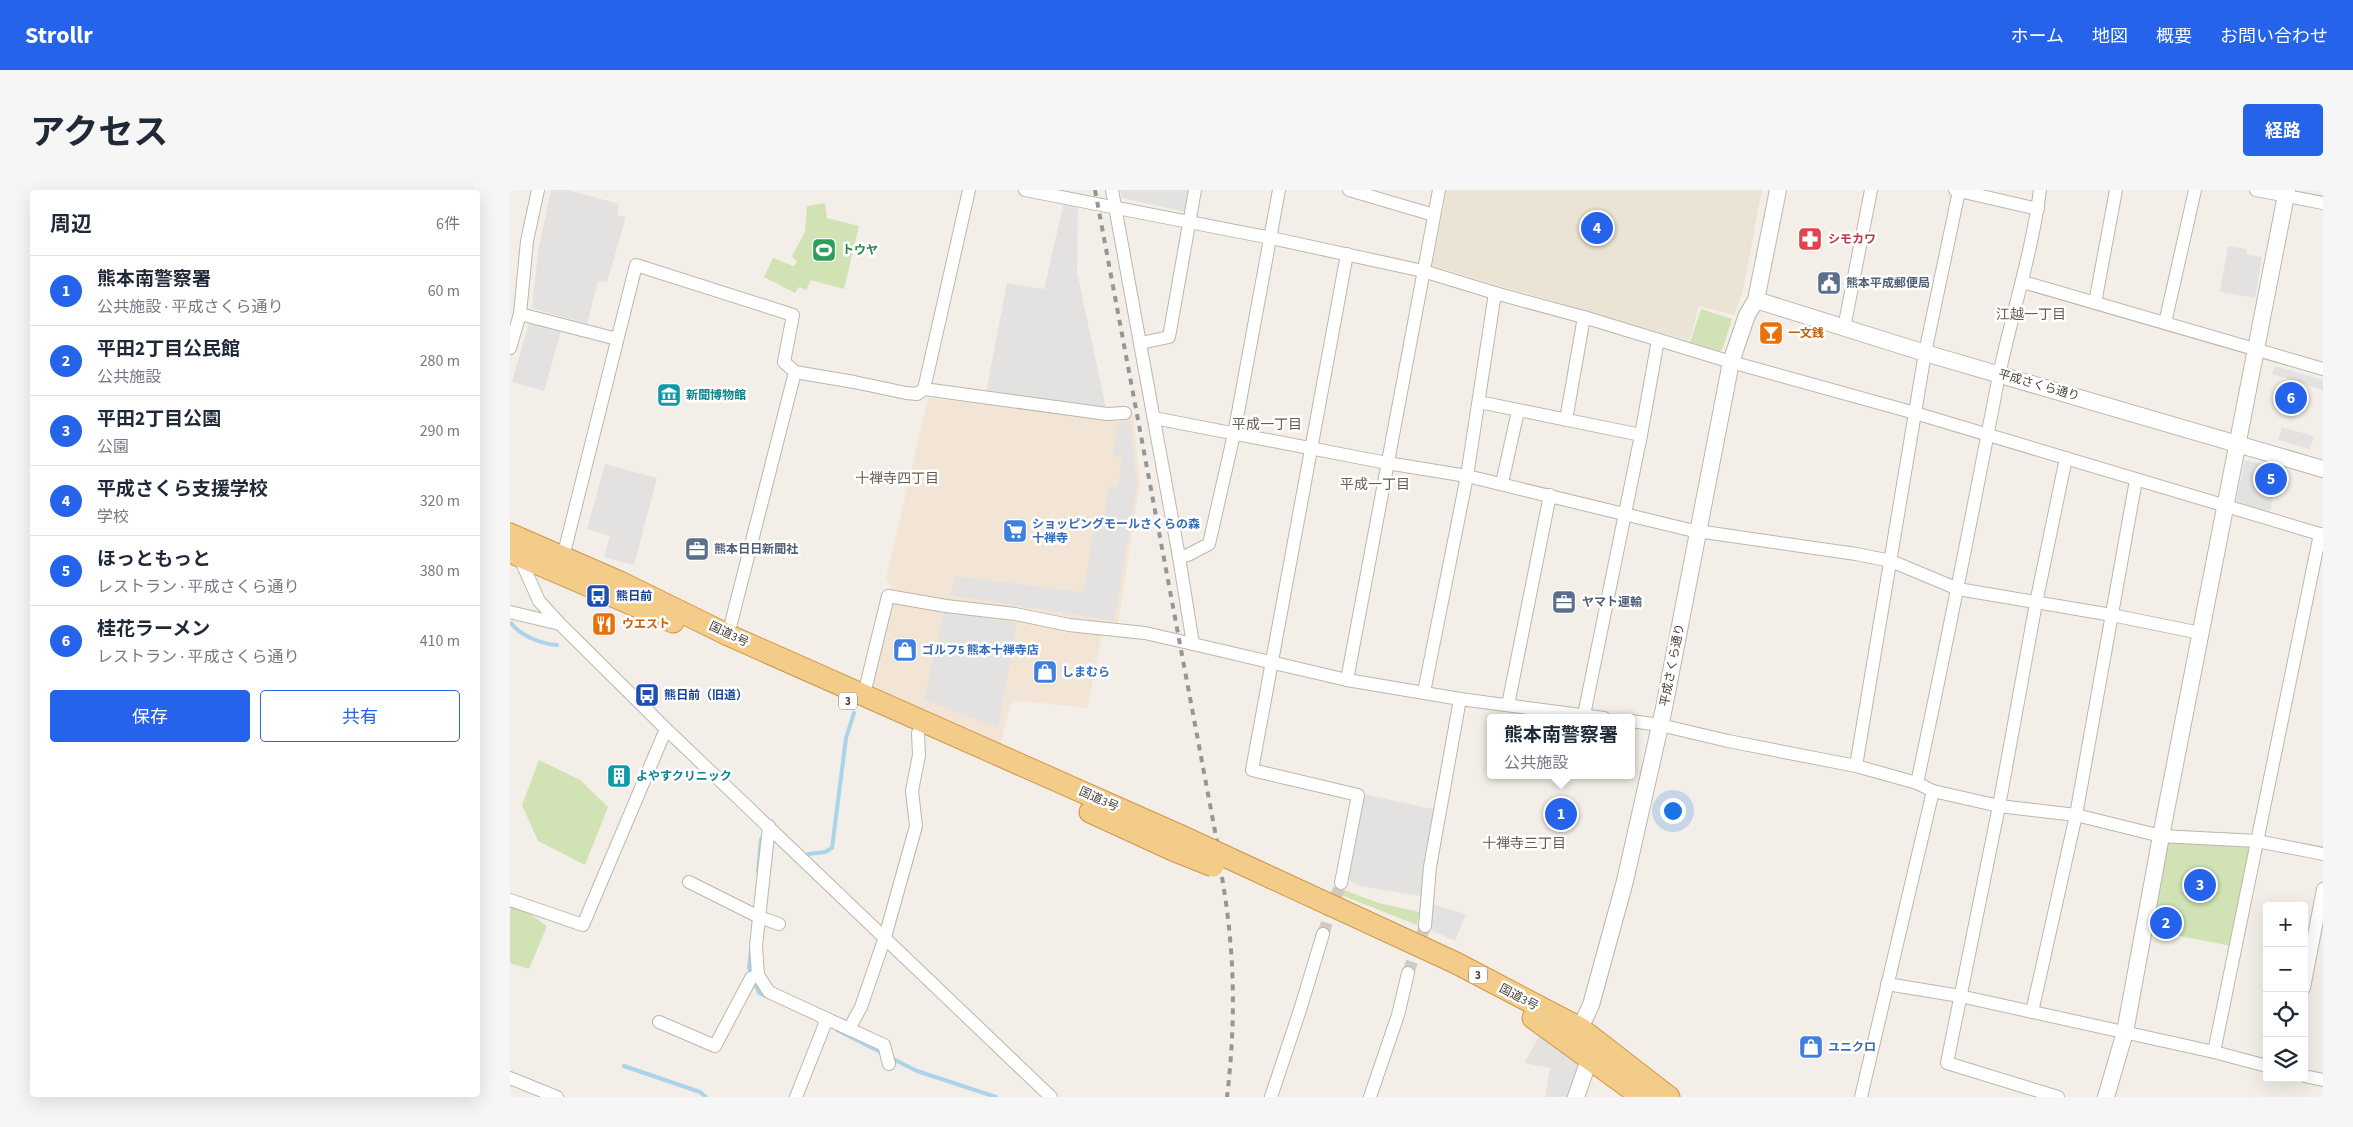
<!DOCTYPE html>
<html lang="ja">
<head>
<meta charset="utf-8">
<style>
  body { margin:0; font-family:"Source Sans 3","Noto Sans JP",sans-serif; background:#f6f6f7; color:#1f2937 }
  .controls { position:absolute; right:15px; bottom:15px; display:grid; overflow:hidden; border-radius:5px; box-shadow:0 5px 20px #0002 }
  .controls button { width:45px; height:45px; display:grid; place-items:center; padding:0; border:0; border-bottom:1px solid #e0e1e3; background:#fff; color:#1f2937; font:25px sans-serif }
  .you { position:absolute; left:1162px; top:620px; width:18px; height:18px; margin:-12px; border:4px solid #fff; border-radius:50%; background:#1a73e8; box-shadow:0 0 0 8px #1a73e833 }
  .badge { display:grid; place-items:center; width:32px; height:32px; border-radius:50%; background:#2563eb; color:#fff; font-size:16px; font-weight:700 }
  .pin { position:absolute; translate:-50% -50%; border:2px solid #fff; box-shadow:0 1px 5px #0006 }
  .popup { position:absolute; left:977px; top:524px; width:148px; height:65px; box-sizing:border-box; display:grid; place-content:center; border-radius:5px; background:#fff; filter:drop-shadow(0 1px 4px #0005); font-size:16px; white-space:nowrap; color:#747a83 }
  .popup b { font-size:19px; color:#1f2937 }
  .popup::after { content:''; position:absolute; left:50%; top:100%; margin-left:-10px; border:10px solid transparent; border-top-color:#fff }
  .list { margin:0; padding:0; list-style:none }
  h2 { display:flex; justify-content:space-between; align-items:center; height:65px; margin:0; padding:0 20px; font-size:21px }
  h2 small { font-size:16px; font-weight:400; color:#747a83 }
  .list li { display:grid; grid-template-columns:32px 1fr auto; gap:15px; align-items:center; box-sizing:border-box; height:70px; padding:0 20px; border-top:1px solid #e0e1e3 }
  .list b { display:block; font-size:19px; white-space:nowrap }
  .list p { margin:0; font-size:16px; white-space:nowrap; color:#747a83 }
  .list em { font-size:16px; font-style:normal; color:#747a83 }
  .actions { display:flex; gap:10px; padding:15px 20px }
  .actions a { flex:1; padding:11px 0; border:1px solid #2563eb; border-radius:5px; text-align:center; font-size:18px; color:#2563eb }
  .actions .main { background:#2563eb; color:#fff }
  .icon { flex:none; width:28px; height:28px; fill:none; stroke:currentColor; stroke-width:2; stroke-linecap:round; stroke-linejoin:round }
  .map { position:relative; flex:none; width:1813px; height:907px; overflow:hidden; border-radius:5px }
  header { display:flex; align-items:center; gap:30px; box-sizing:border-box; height:70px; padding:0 25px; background:#2563eb; color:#fff }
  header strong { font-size:24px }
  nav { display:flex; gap:28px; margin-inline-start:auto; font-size:18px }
  .intro { display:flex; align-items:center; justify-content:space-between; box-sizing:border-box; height:120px; padding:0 30px }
  h1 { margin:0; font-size:35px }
  .button { padding:12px 22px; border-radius:5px; background:#2563eb; color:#fff; font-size:18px; font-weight:700 }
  main { display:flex; gap:30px; padding:0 30px }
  aside { flex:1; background:#fff; border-radius:5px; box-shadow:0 5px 20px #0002 }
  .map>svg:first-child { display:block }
  .commercial { fill:#f3e5d5 }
  .education { fill:#ebe3d3 }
  .green { fill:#d1e3b4 }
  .parking { fill:#e4e2e0 }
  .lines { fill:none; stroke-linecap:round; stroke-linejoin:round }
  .stream { stroke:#aad4ea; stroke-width:4 }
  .minor-tunnel { stroke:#d0ccc5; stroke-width:12; stroke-dasharray:12 6; stroke-linecap:butt }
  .minor-casing { stroke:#bdb6ac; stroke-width:14 }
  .tertiary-casing { stroke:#bdb6ac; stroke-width:18 }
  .trunk-casing { stroke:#d09545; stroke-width:23 }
  .minor { stroke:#fff; stroke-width:12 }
  .tertiary { stroke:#fff; stroke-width:16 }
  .trunk { stroke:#f4cc89; stroke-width:21 }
  .rail { stroke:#969696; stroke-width:4; stroke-dasharray:6 6; stroke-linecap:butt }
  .trunk-bridge-casing { stroke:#d09545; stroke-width:23; stroke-linecap:butt }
  .trunk-bridge { stroke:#f4cc89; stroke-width:21 }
  .labels { text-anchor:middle; stroke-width:5; stroke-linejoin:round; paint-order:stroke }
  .shield { fill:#fff; stroke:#7d7973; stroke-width:1 }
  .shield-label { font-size:11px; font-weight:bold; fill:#453f37 }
  .health-label { font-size:12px; font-weight:bold; fill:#be3a42; stroke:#fff; text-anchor:start }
  .leisure-label { font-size:12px; font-weight:bold; fill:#27864d; stroke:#fff; text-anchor:start }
  .service-label { font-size:12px; font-weight:bold; fill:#4e5e75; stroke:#fff; text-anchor:start }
  .food-label { font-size:12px; font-weight:bold; fill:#c56008; stroke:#fff; text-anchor:start }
  .street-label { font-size:12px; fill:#453f37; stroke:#fff }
  .culture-label { font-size:12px; font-weight:bold; fill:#0d838f; stroke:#fff; text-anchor:start }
  .shop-label { font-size:12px; font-weight:bold; fill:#366cbe; stroke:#fff; text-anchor:start }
  .transit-label { font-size:12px; font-weight:bold; fill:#164399; stroke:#fff; text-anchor:start }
  .neighbourhood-label { font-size:14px; fill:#675c50; stroke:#fff }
</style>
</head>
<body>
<header>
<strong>Strollr</strong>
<nav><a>ホーム</a><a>地図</a><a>概要</a><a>お問い合わせ</a></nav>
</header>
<div class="intro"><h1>アクセス</h1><a class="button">経路</a></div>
<main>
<aside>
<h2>周辺<small>6件</small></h2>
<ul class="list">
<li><span class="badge">1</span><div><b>熊本南警察署</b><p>公共施設 · 平成さくら通り</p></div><em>60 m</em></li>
<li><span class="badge">2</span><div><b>平田2丁目公民館</b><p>公共施設</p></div><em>280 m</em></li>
<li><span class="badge">3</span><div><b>平田2丁目公園</b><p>公園</p></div><em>290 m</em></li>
<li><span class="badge">4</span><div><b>平成さくら支援学校</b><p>学校</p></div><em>320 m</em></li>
<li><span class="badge">5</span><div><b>ほっともっと</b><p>レストラン · 平成さくら通り</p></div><em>380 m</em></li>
<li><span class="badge">6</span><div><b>桂花ラーメン</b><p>レストラン · 平成さくら通り</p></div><em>410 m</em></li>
</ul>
<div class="actions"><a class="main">保存</a><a>共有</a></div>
</aside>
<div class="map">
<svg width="1813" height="907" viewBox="0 0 1813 907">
  <rect width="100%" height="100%" fill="#f3efe8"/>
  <path class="commercial" d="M418 208 593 227 623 223 630 292 608 434 593 441 577 518 502 510 490 555 360 497 381 396 376 389Z"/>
  <path class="education" d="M937 0H1252L1232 105 1224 125 1189 116 1179 151 922 76Z"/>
  <g class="green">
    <path d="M315 13 317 28 349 36 334 99 301 90 296 100 289 97 285 103 254 87 263 68 284 76 287 72 282 66 295 42 297 16Z"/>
    <path d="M1191 119 1222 129 1213 158 1210 161 1180 152Z"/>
    <path d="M29 570 70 590 98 617 75 675 28 651 12 615Z"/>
    <path d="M1651 646 1747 651 1726 757 1634 739Z"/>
    <path d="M834 700 869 713 909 722 907 735 831 705Z"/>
    <path d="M0 713 10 717 37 736 19 779 0 773Z"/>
  </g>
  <g class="parking">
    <path d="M41 0H58L109 14 107 25 116 27 97 92 88 91 77 134 22 118 28 62Z"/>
    <path d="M610 0H680L676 22 612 8Z"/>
    <path d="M554 12 568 16 567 82 596 218 476 202 497 93 534 99Z"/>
    <path d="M1718 56 1737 59 1736 64 1752 67 1745 108 1710 102Z"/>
    <path d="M20 129 52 138 34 201 2 192Z"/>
    <path d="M1765 176 1813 190V200L1762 184Z"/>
    <path d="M620 230 627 295 604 431 440 405 446 386 573 402 586 327H594L598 297H608L612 267 603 266 607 234Z"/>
    <path d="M1772 237 1804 246 1800 259 1768 250Z"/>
    <path d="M1735 270 1756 275 1750 298 1764 302 1760 321 1726 312Z"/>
    <path d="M95 274 147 288 124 375 94 367 100 346 77 339Z"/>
    <path d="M434 421 507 433 488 538 414 510Z"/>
    <path d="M853 604 927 620 911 706 850 696 836 689Z"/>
    <path d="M921 714 956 724 945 751 918 739Z"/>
    <path d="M1030 845 1070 872 1057 907H1035L1040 878 1014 873Z"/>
  </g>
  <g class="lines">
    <g class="stream">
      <path d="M1 433C10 446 32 454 47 455"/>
      <path d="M298 664 315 662 322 658 336 548 344 523"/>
      <path d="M248 682 251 649"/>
      <path d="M241 761 239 778 249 803 258 807"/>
      <path d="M327 840 372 863"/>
      <path d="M381 868 407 881 486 907"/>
      <path d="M114 876 190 902 196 907"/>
    </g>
    <g class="minor-tunnel">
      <path d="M813 744 831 693"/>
      <path d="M898 783 915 736"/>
    </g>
    <defs>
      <g id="minor">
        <path d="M515 0 761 48 913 81 985 103 1077 128 1221 172 1405 223 1813 345"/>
        <path d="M602 0 669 367 683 454 837 490 950 509 1094 528"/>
        <path d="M839 0 924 25"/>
        <path d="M1445 0 1528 19"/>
        <path d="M1746 0 1813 13"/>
        <path d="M1513 92 1813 179"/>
        <path d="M1585 113 1606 0"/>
        <path d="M10 124 107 149"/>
        <path d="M1655 133 1685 0"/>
        <path d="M1334 138 1361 0"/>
        <path d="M631 153 659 147 685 0"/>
        <path d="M0 158 10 124 17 51 28 0"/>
        <path d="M414 199 597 224 615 223"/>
        <path d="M969 212 1131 245"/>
        <path d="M644 228 877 273 957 286 1180 340 1346 364 1381 371 1448 399 1602 425 1690 443"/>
        <path d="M1056 230 1074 127"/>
        <path d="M992 293 1008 221"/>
        <path d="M8 364 29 411 50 434 156 539 541 907"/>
        <path d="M669 367 678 365 699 354 724 244 769 0"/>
        <path d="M52 371 126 75 283 125 274 172 285 182"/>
        <path d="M0 422 50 434"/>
        <path d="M218 445 285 182 344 192 396 203 407 204 414 199 459 0"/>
        <path d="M837 490 929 0"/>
        <path d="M914 502 957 286 985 103"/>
        <path d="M354 504 378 406 436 416 505 424 559 435 635 443 683 454"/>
        <path d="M998 515 1040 305"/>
        <path d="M1074 525 1131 245 1148 150"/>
        <path d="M1121 531 1150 535 1218 551 1346 576 1407 593 1423 601 1489 616 1566 625 1651 646 1747 651 1813 664"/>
        <path d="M1346 576 1415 163 1449 1"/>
        <path d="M1407 593C1436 457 1463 321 1489 185 1502 123 1522 63 1530 0"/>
        <path d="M259 636 246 756 248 785 259 802 313 827 315 834 286 907"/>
        <path d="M179 692 249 727 269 734"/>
        <path d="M831 693 848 605 742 580 837 64"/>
        <path d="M0 710 73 735 156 539"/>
        <path d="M915 736 920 677 950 509"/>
        <path d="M1377 794 1450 806 1704 862 1757 876"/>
        <path d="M1794 798 1813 699"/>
        <path d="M1522 822 1566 625 1626 290"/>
        <path d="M313 827 374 855 379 874"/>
        <path d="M149 832 205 856 241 788 248 785"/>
        <path d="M339 839 351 817 375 747 406 636 402 601 409 565 408 543"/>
        <path d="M1704 862 1810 344"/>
        <path d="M1794 886 1813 890"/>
        <path d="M0 888 47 907"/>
        <path d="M761 907 790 820 813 744"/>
        <path d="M860 907 888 825 898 783"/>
        <path d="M1351 907 1423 601"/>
        <path d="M1548 907 1437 873 1489 616 1526 413 1556 268"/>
      </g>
      <g id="tertiary">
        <path d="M1246 110 1415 163 1813 279"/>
        <path d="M1066 907 1080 867 1070 838 1081 815 1115 691 1154 518 1221 172 1237 125 1246 110 1268 0"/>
        <path d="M1596 907 1615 842 1651 646 1777 0"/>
      </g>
      <g id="trunk">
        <path d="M0 344 110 392 218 445 669 645"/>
        <path d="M0 362 163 432"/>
        <path d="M580 622 665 661"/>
        <path d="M762 688 946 773 1070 838 1159 907"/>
        <path d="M1023 828 1132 907"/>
      </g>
    </defs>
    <use href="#minor" class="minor-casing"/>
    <use href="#tertiary" class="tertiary-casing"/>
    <use href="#trunk" class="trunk-casing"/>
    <use href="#minor" class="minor"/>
    <use href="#tertiary" class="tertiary"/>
    <use href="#trunk" class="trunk"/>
    <g class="rail">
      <path d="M585 0 707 652"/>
      <path d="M712 687C725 763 726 831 717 907"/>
    </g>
    <defs>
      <g id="trunk-bridge">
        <path d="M669 645 762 688"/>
        <path d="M665 661 703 676"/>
      </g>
    </defs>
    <use href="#trunk-bridge" class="trunk-bridge-casing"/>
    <use href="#trunk-bridge" class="trunk-bridge"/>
  </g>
  <defs>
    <symbol id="pharmacy-square" viewBox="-11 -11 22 22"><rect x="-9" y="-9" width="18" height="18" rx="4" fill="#e0444e" stroke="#fff"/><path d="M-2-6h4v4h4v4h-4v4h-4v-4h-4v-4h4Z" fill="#fff"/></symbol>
    <symbol id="stadium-square" viewBox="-11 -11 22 22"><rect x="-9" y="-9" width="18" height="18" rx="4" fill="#2e9e5b" stroke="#fff"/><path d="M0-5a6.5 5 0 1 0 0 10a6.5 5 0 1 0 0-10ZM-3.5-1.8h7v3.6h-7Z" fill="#fff"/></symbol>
    <symbol id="civic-square" viewBox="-11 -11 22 22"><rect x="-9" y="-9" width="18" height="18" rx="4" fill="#5c6f8a" stroke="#fff"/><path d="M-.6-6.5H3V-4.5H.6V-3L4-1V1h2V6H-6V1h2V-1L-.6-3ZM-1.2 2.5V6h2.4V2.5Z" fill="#fff"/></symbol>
    <symbol id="bar-square" viewBox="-11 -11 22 22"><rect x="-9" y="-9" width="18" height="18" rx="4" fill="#e8710a" stroke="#fff"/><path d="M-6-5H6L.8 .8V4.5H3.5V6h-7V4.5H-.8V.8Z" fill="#fff"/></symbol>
    <symbol id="museum-square" viewBox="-11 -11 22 22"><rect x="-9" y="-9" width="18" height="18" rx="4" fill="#0f9aa8" stroke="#fff"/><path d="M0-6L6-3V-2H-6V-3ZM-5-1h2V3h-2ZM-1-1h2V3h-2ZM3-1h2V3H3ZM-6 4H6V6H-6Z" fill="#fff"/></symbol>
    <symbol id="supermarket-square" viewBox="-11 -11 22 22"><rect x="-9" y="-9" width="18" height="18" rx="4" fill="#3f7fe0" stroke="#fff"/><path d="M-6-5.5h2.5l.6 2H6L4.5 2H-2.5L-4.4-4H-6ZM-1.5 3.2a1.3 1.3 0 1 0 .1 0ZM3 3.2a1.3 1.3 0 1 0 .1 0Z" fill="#fff"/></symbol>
    <symbol id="office-square" viewBox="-11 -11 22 22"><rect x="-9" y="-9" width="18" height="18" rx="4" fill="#5c6f8a" stroke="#fff"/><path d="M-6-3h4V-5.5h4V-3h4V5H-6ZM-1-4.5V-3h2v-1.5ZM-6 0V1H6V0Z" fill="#fff"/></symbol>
    <symbol id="bus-square" viewBox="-11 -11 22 22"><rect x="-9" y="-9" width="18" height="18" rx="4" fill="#1a4fb4" stroke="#fff"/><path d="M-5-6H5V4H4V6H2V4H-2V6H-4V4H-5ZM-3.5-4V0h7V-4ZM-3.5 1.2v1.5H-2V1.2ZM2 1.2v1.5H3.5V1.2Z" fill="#fff"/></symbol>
    <symbol id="restaurant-square" viewBox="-11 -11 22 22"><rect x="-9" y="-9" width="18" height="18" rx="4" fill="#e8710a" stroke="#fff"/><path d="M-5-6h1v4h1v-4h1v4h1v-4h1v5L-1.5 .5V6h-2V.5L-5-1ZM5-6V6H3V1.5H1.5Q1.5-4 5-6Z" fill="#fff"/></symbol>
    <symbol id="shop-square" viewBox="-11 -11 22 22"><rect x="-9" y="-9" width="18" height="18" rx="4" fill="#3f7fe0" stroke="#fff"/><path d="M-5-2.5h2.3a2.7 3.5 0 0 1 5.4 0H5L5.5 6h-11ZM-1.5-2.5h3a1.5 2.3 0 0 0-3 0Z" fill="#fff"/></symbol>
    <symbol id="building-square" viewBox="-11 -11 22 22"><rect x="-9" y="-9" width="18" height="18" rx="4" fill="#0f9aa8" stroke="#fff"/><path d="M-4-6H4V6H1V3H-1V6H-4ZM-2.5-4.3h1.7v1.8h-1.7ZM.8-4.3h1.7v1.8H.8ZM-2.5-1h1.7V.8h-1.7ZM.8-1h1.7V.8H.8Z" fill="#fff"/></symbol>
  </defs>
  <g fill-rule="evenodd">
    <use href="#pharmacy-square" x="1286" y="35" width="28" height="28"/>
    <use href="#stadium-square" x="300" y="46" width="28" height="28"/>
    <use href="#civic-square" x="1305" y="79" width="28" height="28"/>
    <use href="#bar-square" x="1247" y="129" width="28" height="28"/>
    <use href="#museum-square" x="145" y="191" width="28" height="28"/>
    <use href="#supermarket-square" x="491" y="327" width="28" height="28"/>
    <use href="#office-square" x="173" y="345" width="28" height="28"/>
    <use href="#bus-square" x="74" y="392" width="28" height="28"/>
    <use href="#office-square" x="1040" y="398" width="28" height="28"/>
    <use href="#restaurant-square" x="80" y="420" width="28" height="28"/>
    <use href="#shop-square" x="381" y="446" width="28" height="28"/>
    <use href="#shop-square" x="521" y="468" width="28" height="28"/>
    <use href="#bus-square" x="123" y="491" width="28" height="28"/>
    <use href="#building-square" x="95" y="572" width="28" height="28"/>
    <use href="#shop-square" x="1287" y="843" width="28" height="28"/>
  </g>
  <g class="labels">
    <g class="shield">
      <rect x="329" y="502.5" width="18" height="17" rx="4"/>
      <rect x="959" y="776.5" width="18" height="17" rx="4"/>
    </g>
    <g class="shield-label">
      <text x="338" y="515">3</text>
      <text x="968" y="789">3</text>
    </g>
    <g class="health-label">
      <text x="1318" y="53">シモカワ</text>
    </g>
    <g class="leisure-label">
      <text x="332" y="64">トウヤ</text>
    </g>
    <g class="service-label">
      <text x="1336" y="97">熊本平成郵便局</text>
      <text x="204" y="363">熊本日日新聞社</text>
      <text x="1072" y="416">ヤマト運輸</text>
    </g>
    <g class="food-label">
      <text x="1278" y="147">一文銭</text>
      <text x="112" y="438">ウエスト</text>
    </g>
    <g class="street-label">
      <text transform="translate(1529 195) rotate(16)" y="4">平成さくら通り</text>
      <text transform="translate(219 444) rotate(25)" y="4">国道3号</text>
      <text transform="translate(1162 475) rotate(-79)" y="4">平成さくら通り</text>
      <text transform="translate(589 609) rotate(24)" y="4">国道3号</text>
      <text transform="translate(1009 807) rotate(28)" y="4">国道3号</text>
    </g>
    <g class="culture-label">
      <text x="176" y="209">新聞博物館</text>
      <text x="126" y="590">よやすクリニック</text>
    </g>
    <g class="shop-label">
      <text x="522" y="338">ショッピングモールさくらの森<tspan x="522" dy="14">十禅寺</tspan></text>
      <text x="412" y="464">ゴルフ5 熊本十禅寺店</text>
      <text x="552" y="486">しまむら</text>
      <text x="1318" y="861">ユニクロ</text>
    </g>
    <g class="transit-label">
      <text x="106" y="410">熊日前</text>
      <text x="154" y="509">熊日前（旧道）</text>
    </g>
    <g class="neighbourhood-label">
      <text x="1521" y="129">江越一丁目</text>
      <text x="757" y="239">平成一丁目</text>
      <text x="387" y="293">十禅寺四丁目</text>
      <text x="865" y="299">平成一丁目</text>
      <text x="1014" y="658">十禅寺三丁目</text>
    </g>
  </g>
</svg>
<div class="controls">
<button>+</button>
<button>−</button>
<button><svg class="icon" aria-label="locate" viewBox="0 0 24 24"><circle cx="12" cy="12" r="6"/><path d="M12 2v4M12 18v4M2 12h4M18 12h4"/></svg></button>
<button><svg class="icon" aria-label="layers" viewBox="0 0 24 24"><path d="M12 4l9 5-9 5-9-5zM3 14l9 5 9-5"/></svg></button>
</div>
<div class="you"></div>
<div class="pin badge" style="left:1051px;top:624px">1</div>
<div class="popup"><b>熊本南警察署</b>公共施設</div>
<div class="pin badge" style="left:1656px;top:733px">2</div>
<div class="pin badge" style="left:1690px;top:695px">3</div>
<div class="pin badge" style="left:1087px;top:38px">4</div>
<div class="pin badge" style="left:1761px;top:289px">5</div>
<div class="pin badge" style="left:1781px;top:208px">6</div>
</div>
</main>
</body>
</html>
